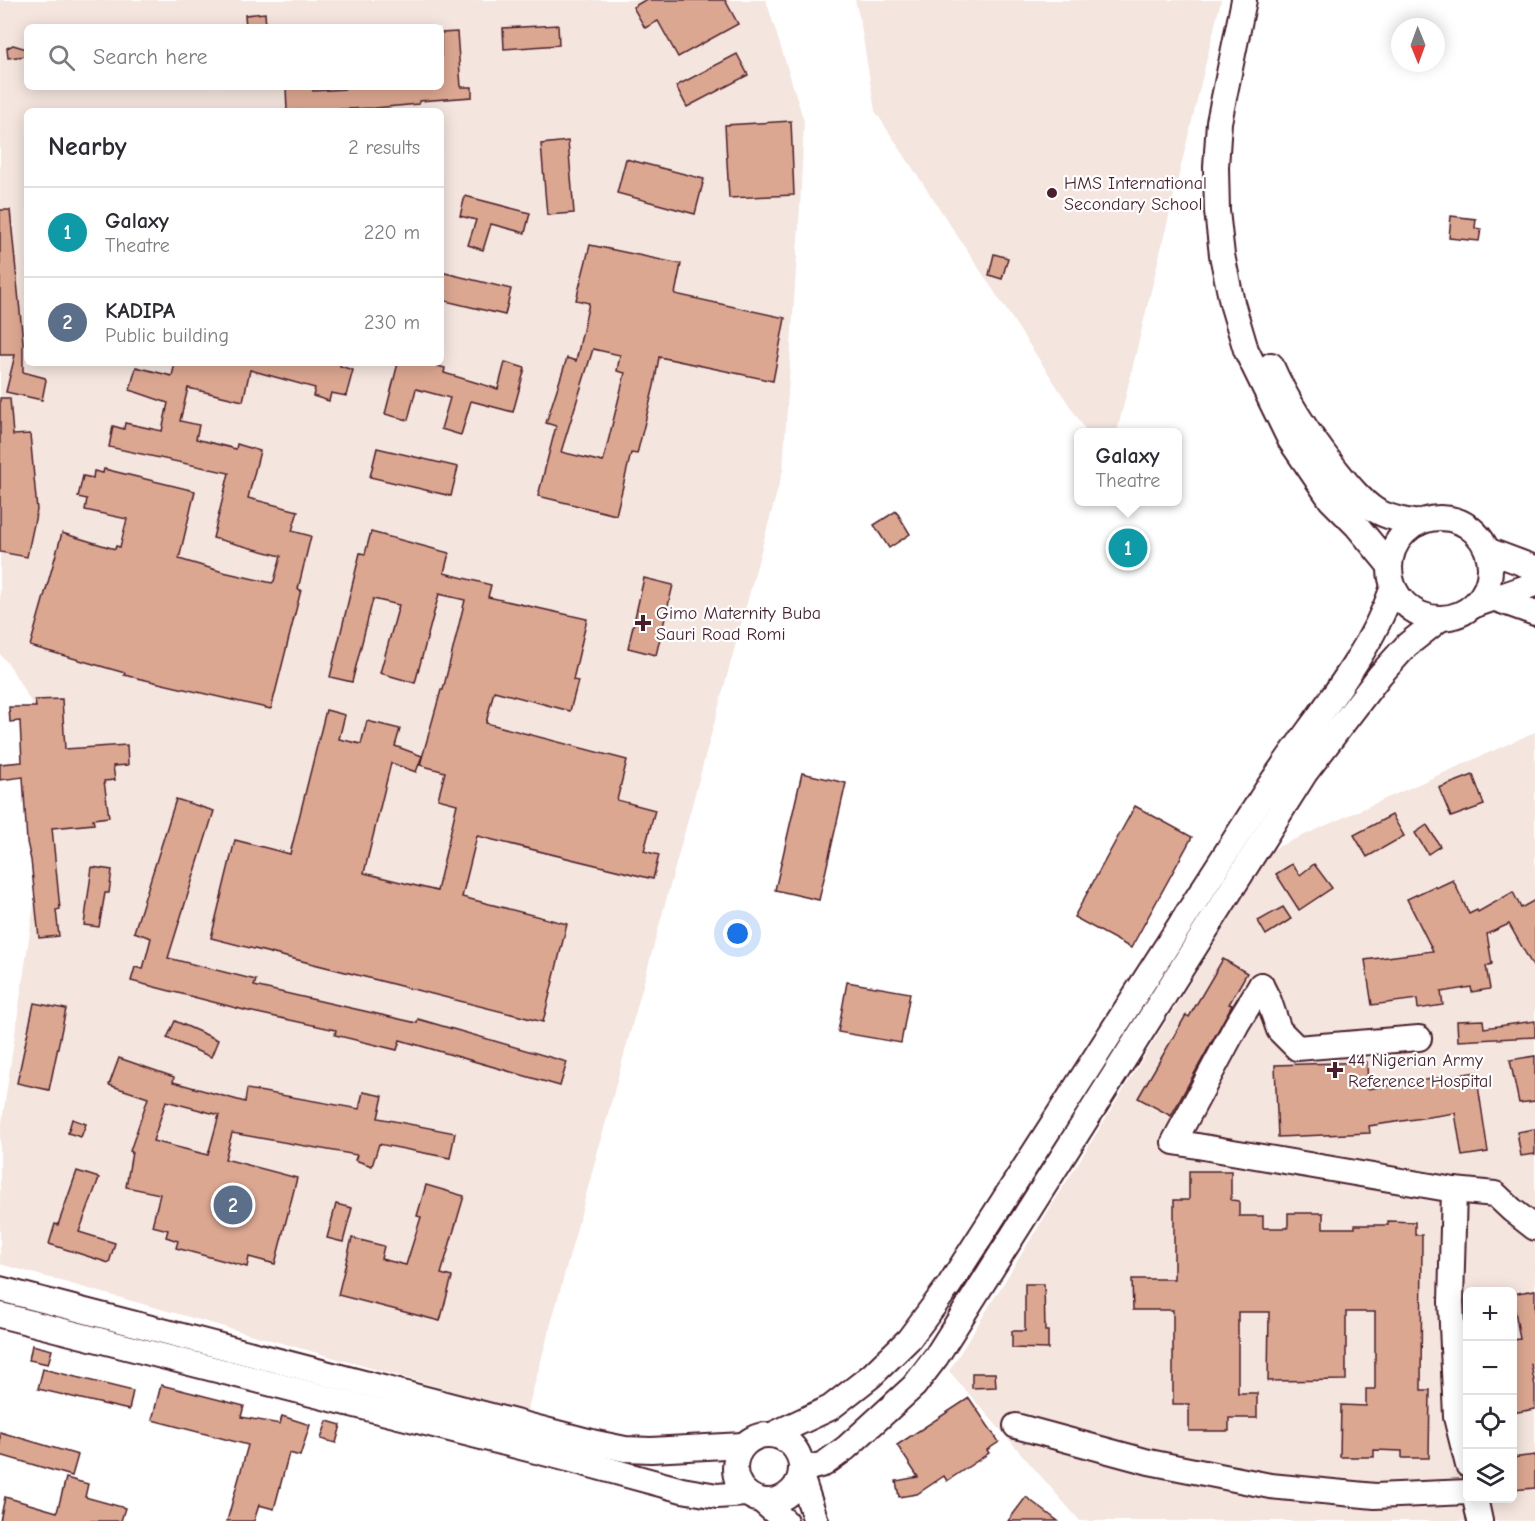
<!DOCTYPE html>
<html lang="en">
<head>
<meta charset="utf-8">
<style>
  body { margin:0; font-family:"Comic Neue",sans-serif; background:#f7f7f7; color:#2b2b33 }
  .controls { position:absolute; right:18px; bottom:18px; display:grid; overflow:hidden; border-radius:9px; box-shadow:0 3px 15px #0003 }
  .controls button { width:54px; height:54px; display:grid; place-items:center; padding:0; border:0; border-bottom:2px solid #e1e1e2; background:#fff; color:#2b2b33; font:30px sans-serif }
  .compass { position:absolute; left:1391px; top:18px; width:54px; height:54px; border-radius:50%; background:#fff; box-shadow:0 3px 15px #0003; rotate:179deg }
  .you { position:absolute; left:738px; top:934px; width:21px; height:21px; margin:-15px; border:4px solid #fff; border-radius:50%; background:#1a73e8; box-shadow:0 0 0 9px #1a73e833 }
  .badge { display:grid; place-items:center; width:39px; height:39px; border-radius:50%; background:#4a1f2b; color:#fff; font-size:20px; font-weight:700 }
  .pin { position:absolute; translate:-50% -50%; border:3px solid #fff; box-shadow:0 2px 6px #0006 }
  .popup { position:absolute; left:1074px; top:428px; width:108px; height:78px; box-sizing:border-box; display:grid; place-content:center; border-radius:9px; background:#fff; filter:drop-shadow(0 2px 4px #0005); font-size:20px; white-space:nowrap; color:#7c7c81 }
  .popup b { font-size:22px; color:#2b2b33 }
  .popup::after { content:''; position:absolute; left:50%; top:100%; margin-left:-12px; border:12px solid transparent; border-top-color:#fff }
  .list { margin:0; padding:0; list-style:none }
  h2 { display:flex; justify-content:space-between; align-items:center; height:78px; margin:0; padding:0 24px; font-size:26px }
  h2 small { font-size:20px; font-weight:400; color:#7c7c81 }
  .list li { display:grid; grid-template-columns:39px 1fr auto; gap:18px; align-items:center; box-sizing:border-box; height:90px; padding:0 24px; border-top:2px solid #e1e1e2 }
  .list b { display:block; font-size:22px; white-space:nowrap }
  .list p { margin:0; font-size:20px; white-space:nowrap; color:#7c7c81 }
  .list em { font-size:20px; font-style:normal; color:#7c7c81 }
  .icon { flex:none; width:33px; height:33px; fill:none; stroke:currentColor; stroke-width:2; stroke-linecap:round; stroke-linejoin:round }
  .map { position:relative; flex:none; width:1535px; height:1521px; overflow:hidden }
  .search { position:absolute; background:#fff; box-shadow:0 3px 15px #0003; left:24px; top:24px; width:420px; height:66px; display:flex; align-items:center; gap:15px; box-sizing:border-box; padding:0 21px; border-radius:9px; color:#7c7c81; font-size:22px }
  .panel { position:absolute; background:#fff; box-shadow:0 3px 15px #0003; left:24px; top:108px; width:420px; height:258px; border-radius:9px }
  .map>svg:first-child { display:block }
  .built { fill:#f4e5de; fill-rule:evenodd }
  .building { fill:#dca791; stroke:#4a1f2b; stroke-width:1.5; fill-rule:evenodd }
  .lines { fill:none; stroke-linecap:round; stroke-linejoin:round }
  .minor-casing { stroke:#4a1f2b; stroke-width:28 }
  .minor { stroke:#fff; stroke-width:24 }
  .poi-dot { fill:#4a1f2b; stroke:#fff; stroke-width:2 }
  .labels { text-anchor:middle; stroke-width:4.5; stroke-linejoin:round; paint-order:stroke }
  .poi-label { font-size:18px; fill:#4a1f2b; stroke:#fff; text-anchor:start }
</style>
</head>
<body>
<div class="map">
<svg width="1535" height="1521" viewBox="0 0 1535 1521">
  <rect width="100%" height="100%" fill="#fff"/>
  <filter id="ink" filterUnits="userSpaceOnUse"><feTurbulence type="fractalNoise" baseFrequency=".0167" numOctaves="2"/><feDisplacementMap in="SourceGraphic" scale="12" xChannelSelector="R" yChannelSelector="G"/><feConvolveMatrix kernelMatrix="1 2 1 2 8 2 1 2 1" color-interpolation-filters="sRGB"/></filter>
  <g filter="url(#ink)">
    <g class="built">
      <path d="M0 0H766L804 121 800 208 783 470 527 1412 0 1264V1136L57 747 10 666 0 654ZM27 27H441V87H27ZM27 111H441V363H27Z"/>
      <path d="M855 0H1221L1117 432H1087L875 111 860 20Z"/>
      <path d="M1535 732V1521H1080L949 1371 1273 849ZM1468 1292H1512V1498H1468Z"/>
    </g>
    <g class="building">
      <path d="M645 0H725L738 24 678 57 658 21 645 28 633 7Z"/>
      <path d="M265 13 266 27H246L245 15Z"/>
      <path d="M558 25 559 45 504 49 503 28Z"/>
      <path d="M457 32 461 87H472V97L419 101V104L375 108 287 111 286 87H313V91L346 89V87H441V33Z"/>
      <path d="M13 45 27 49V56L8 58 7 48Z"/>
      <path d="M737 54 748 75 687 107 676 86Z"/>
      <path d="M791 121 794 195 729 198 725 125Z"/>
      <path d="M568 141 574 213 547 215 541 144Z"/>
      <path d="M626 159 704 179 695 214 617 193Z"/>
      <path d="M465 196 530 213 525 233 491 224 483 250 468 245 476 220 460 216Z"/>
      <path d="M0 210H10L23 342V372L45 378 46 380 42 400 6 392 15 355H0Z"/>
      <path d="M1451 216 1476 219 1475 228 1481 229 1479 241 1449 238Z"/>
      <path d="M590 245 681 264 675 294 785 318 773 381 659 357 654 386 637 454 631 453 616 515 538 496 556 426 546 423 567 358 576 361 589 303 576 300ZM593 349 620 355 617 371 625 373 603 462 561 452Z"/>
      <path d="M994 254 1008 258 1002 279 989 275Z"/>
      <path d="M441 272 511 289 505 315 441 300Z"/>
      <path d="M505 362 525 368 513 412 471 401 461 435 441 429 450 398 416 389 408 420 385 414 398 363H426L445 368 444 373 498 389Z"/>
      <path d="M175 363H340V366L353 370 346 396 331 393 329 401 313 396 315 388 250 370 243 401 188 388 180 421 199 425 196 439 236 449 237 444 260 451 248 498 298 511 292 531 311 536 298 589 301 590 271 709 124 675 125 673 30 646 62 533 115 549 116 546 120 547 127 519 85 510 87 499 78 497 83 476 93 478 94 471 103 473 104 469 195 491 179 559 223 572 272 583 274 581 281 556 213 538 229 473 109 447 113 426 124 429 125 423 162 431 168 403 130 390 136 367 172 376Z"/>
      <path d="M0 398H10L13 435 30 434 37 510 27 557 0 552Z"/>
      <path d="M377 448 458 467 451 496 370 477Z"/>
      <path d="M896 511 910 534 889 548 874 525Z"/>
      <path d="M371 532 449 553 444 573 491 585 488 597 587 619 573 680 578 681 570 711 494 691 486 723 627 760 617 800 655 810 644 851 659 855 653 879 477 836 462 897 567 924 543 1022 211 938 235 840 290 854 326 710 345 715 339 739 361 744 367 721 400 729 395 746 422 756 416 772 391 763 364 873 437 891 457 804 438 799 445 772 420 765 441 690H443L465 600 439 594 415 683 380 673 399 605 373 599 352 682 330 677 360 553 365 554Z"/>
      <path d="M644 578 673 585 656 655 628 648Z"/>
      <path d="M62 699 65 749 127 745 128 765 113 766 115 780 104 781 109 817 93 819 94 824 52 828 60 909 56 910 59 936 39 938 31 860 27 842 23 777 0 780V764L22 762 20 721 10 722 9 707H36L35 700Z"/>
      <path d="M802 773 846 783 819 900 775 890Z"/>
      <path d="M1473 775 1484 805 1451 817 1439 788Z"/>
      <path d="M176 799 214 811 168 958 256 980 254 986 417 1023 418 1019 567 1062 560 1086 400 1040 397 1050 335 1035 336 1030 248 1011 131 981 135 967 143 969 151 938 134 932Z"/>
      <path d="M1135 806 1192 837 1131 948 1074 917Z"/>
      <path d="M1392 815 1404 836 1367 857 1354 835Z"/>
      <path d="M1427 825 1440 846 1428 854 1415 833Z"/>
      <path d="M1292 864 1300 875 1314 864 1332 888 1299 910 1276 874Z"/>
      <path d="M92 867 112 870 109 893H105L99 927 84 925Z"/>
      <path d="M1453 880 1469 914 1477 910 1478 912 1513 892 1521 908 1535 900V970L1509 924 1487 934 1492 964 1486 966 1490 989 1472 992 1471 987 1441 992 1443 1005 1418 1009 1417 999 1372 1005 1365 960 1433 951 1407 899 1435 886 1436 888Z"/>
      <path d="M1283 907 1291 919 1266 935 1258 921Z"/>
      <path d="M1223 959 1247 973 1229 1004 1232 1005 1171 1116 1138 1098 1186 1015 1189 1017Z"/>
      <path d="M847 982 910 993 901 1043 838 1032Z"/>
      <path d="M34 1003 66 1009 49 1090 17 1083Z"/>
      <path d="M1483 1020 1484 1028 1535 1021V1037L1458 1041 1457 1021Z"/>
      <path d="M175 1021 218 1040 211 1057 167 1038Z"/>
      <path d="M1535 1056V1101L1519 1103 1510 1060Z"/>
      <path d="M119 1058 174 1077 173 1082 245 1102 247 1089 359 1109 363 1092 383 1096 378 1118 455 1133 450 1158 379 1144 372 1166 355 1160 357 1155 232 1133 225 1159 297 1178 275 1264 249 1257 247 1267 176 1248 178 1241 166 1237 168 1230 152 1226 160 1194 126 1187 132 1152 130 1151 148 1098 109 1085ZM166 1101 219 1115 208 1155 153 1141Z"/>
      <path d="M1367 1062 1368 1089 1476 1072 1488 1152 1462 1156 1455 1113 1369 1126 1370 1133 1278 1137 1275 1065Z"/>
      <path d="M72 1119 86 1124 81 1137 68 1133Z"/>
      <path d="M1535 1129V1154L1521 1156 1517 1132Z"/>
      <path d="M77 1171 99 1178 79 1232 115 1243 109 1263 49 1244 55 1224 58 1225Z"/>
      <path d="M1189 1171H1231V1200L1239 1201V1216H1263V1228H1288V1213H1323V1228H1355V1225H1388V1221L1415 1222V1235H1422L1421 1390H1430L1429 1458H1402V1451L1374 1450V1457H1340L1341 1405 1366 1406V1389H1375V1312H1346V1380L1268 1381 1269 1312H1238V1393H1257V1418H1229V1431H1189V1404H1173V1310H1133L1132 1279H1174V1200H1189Z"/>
      <path d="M426 1185 464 1196 441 1274 452 1277 440 1321 338 1295 352 1238 384 1246 381 1259 406 1265 421 1217 417 1216Z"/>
      <path d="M336 1204 352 1208 343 1242 327 1238Z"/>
      <path d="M1025 1284H1044L1045 1331H1048V1349L1012 1348V1331H1025Z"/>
      <path d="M1535 1290V1363L1531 1364 1535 1386V1409L1512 1413V1340L1520 1339 1512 1294Z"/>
      <path d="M32 1345 52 1350 48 1364 29 1360Z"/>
      <path d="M43 1369 133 1391 129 1410 38 1389Z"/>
      <path d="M972 1373H995L996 1387 972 1388Z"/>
      <path d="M161 1385 244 1406 241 1417 280 1424 282 1416 310 1425 300 1456 289 1453 274 1509 259 1505 254 1521H227L248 1445 152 1420Z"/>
      <path d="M969 1398 999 1442 987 1450 989 1453 947 1481 944 1476 917 1494 899 1497 896 1481 918 1477 897 1445Z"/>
      <path d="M327 1421 341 1425 336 1443 321 1439Z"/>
      <path d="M0 1432 78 1455 72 1476 0 1455Z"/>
      <path d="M1535 1455V1488L1512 1490V1458Z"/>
      <path d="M66 1478 88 1484 85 1497 125 1508 121 1521H0L5 1497 57 1512Z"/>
      <path d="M1026 1497 1058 1521H1008Z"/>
    </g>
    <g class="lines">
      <defs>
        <g id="minor">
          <path d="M1244 0 1219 122 1216 167 1217 211 1222 255 1232 303 1246 350 1290 440 1331 500 1357 526 1390 566"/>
          <path d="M1271 365C1287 402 1309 435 1334 467 1346 482 1359 499 1375 510 1388 518 1405 521 1419 523"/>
          <circle cx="1440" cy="568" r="50"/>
          <path d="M1487 550 1535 568"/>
          <path d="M1493 598 1535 613"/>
          <path d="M1475 605 1535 584"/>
          <path d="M1261 985 1237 1024 1174 1142 1454 1190 1495 1194 1512 1210 1535 1228"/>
          <path d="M1261 985 1269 1001 1279 1030 1297 1048 1419 1038"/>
          <path d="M1454 1190 1451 1302 1456 1417 1468 1465"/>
          <path d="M0 1289 596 1443 625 1449 651 1450 743 1445"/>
          <path d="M0 1315 572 1460 682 1490 717 1496 746 1494"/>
          <path d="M1016 1426 1149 1462 1270 1486 1375 1496 1468 1492"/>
          <circle cx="768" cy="1468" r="33"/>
          <path d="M772 1435 830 1408 871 1376 909 1339 950 1284C1055 1121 1159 957 1264 794 1307 727 1367 663 1393 587"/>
          <path d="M802 1470 824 1464 846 1448 914 1386 936 1357 1305 773 1380 675 1407 645 1441 618"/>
          <path d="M801 1476 816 1521"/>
          <path d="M1475 1498 1480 1521"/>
          <path d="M763 1502 785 1521"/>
        </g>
      </defs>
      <use href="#minor" class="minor-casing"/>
      <use href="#minor" class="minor"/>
    </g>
  </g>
  <g class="poi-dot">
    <circle cx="1052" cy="193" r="6"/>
    <path d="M640 614h6v6h6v6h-6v6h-6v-6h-6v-6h6z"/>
    <path d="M1332 1061h6v6h6v6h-6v6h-6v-6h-6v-6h6z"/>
  </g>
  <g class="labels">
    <g class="poi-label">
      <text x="1064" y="189">HMS International<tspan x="1064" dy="21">Secondary School</tspan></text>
      <text x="656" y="619">Gimo Maternity Buba<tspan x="656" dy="21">Sauri Road Romi</tspan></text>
      <text x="1348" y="1066">44 Nigerian Army<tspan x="1348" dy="21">Reference Hospital</tspan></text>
    </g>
  </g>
</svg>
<div class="controls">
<button>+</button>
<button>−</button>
<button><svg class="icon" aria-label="locate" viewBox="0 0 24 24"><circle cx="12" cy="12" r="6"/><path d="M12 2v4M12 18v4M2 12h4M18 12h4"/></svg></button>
<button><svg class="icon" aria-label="layers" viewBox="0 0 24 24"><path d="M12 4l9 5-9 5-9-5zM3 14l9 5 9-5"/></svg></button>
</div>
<svg class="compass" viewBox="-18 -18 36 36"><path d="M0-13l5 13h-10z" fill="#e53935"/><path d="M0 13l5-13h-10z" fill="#7c7c81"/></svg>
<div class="you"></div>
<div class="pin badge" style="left:1128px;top:548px;background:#0f9aa8">1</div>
<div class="popup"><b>Galaxy</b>Theatre</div>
<div class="pin badge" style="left:233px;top:1205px;background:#5c6f8a">2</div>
<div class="search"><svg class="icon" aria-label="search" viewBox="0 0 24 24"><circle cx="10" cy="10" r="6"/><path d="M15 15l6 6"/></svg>Search here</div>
<section class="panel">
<h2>Nearby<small>2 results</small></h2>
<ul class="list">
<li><span class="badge" style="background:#0f9aa8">1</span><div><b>Galaxy</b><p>Theatre</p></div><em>220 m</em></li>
<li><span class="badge" style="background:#5c6f8a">2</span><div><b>KADIPA</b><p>Public building</p></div><em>230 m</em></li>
</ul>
</section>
</div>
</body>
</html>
